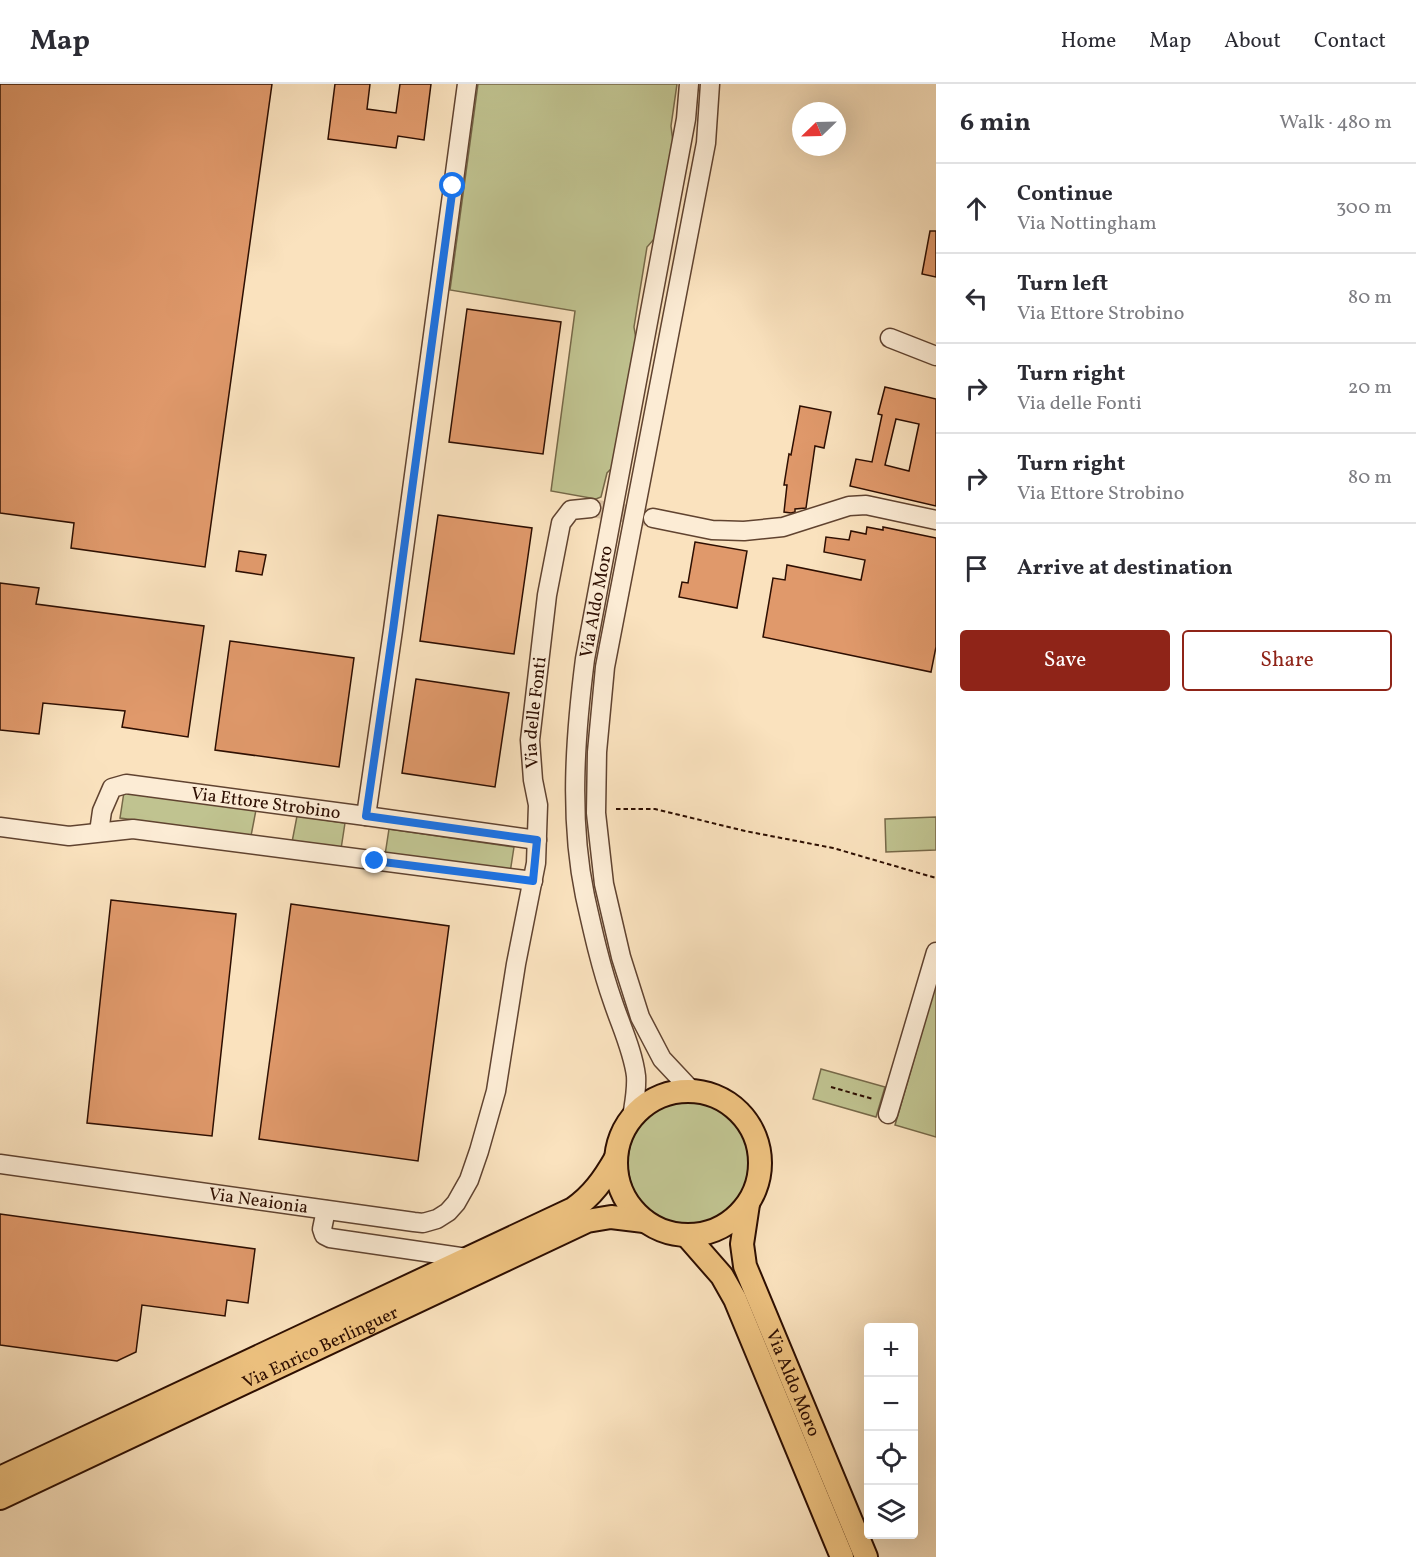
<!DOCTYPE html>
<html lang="en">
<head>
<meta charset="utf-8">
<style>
  body { margin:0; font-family:Vollkorn,serif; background:#f7f7f7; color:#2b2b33 }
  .controls { position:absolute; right:18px; bottom:18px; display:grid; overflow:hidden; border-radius:6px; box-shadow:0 6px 24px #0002 }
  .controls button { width:54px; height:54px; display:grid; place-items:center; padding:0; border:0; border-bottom:2px solid #e1e1e2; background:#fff; color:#2b2b33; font:30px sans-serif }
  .compass { position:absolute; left:792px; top:18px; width:54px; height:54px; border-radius:50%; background:#fff; box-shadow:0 6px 24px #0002; rotate:247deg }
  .stop { position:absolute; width:18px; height:18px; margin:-14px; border:4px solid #1a73e8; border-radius:50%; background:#fff }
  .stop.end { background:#1a73e8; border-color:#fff; box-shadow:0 2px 6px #0008 }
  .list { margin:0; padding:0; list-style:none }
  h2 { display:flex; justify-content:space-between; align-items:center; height:78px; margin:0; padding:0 24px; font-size:26px }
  h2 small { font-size:20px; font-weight:400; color:#7c7c81 }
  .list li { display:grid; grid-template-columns:39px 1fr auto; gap:18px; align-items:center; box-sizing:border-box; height:90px; padding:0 24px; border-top:2px solid #e1e1e2 }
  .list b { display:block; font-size:22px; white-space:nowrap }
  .list p { margin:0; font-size:20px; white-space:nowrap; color:#7c7c81 }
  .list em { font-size:20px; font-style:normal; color:#7c7c81 }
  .actions { display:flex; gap:12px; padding:18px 24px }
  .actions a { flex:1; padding:14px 0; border:2px solid #8f2418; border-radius:6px; text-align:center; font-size:21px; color:#8f2418 }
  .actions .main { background:#8f2418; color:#fff }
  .icon { flex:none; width:33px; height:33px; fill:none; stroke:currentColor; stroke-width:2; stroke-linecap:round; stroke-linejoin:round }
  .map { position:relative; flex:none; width:936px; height:1473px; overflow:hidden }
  header { display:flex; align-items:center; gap:36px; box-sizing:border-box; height:84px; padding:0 30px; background:#fff; border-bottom:2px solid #e1e1e2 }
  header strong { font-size:28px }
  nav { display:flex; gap:33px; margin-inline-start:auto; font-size:21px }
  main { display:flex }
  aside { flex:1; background:#fff }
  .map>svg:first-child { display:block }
  .green { fill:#c0c390; stroke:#766848; stroke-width:1.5 }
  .building { fill:#e0996b; stroke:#2d0e01; stroke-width:1.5; fill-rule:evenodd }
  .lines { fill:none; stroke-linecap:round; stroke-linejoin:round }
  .minor-tunnel { stroke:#dbc2a2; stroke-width:18; stroke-dasharray:18 9; stroke-linecap:butt }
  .minor-casing { stroke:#604330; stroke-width:21 }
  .major-casing { stroke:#2d0e01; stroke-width:26 }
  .path { stroke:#2d0e01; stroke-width:2; stroke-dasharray:4.5 3; stroke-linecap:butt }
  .minor { stroke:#fcecd5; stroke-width:18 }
  .major { stroke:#edc17f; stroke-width:22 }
  .route { stroke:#1a73e8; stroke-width:8 }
  .labels { text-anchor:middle; stroke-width:5; stroke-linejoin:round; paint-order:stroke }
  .street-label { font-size:18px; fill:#2d0e01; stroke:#fcecd5 }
</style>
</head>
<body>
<header>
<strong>Map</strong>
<nav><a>Home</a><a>Map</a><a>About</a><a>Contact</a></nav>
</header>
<main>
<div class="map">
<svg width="936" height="1473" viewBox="0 0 936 1473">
  <rect width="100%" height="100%" fill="#fae2be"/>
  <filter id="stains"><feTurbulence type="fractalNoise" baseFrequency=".00333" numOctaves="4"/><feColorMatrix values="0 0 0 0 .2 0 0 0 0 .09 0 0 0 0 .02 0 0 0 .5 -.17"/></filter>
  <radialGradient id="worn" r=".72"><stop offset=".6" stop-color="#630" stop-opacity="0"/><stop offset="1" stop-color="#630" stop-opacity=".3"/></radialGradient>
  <g class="green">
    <path d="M478 0H677L671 42 673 58 655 154 647 163 634 243 636 255 612 384 607 389 601 413 596 415 551 407 575 227 450 206Z"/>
    <path d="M124 708 256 726 251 752 120 734Z"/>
    <path d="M297 732 345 739 341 765 292 758Z"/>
    <path d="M936 733V766L886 768 885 735Z"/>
    <path d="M389 745 514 763 510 789 385 771Z"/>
    <path d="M936 899V1053L895 1041Z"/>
    <path d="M821 985 885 1003 876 1033 813 1015Z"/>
    <circle cx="690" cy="1079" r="62"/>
  </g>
  <g class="building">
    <path d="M0 0H272L205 483 71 464 74 439 0 429Z"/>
    <path d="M335 0H370L367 25 396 29 400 0H431L424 56 398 52 396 64 328 55Z"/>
    <path d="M930 147H936V193L922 190Z"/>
    <path d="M467 225 561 238 543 370 449 358Z"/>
    <path d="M885 303 936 315V422L850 402 856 375 872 378 882 331 878 330ZM896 335 919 340 909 387 885 381Z"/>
    <path d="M800 322 831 328 824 364 815 362 806 424 795 425V428L791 429 784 428 787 401H784L789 370 791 371Z"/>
    <path d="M438 431 532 444 514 570 420 557Z"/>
    <path d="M867 443 883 446V443L936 454V563L931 588 763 553 773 494 785 496 787 481 861 496 865 476 824 468 826 453 849 456 851 447 866 450Z"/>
    <path d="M695 458 747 467 737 524 679 513 682 498 688 499Z"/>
    <path d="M239 467 266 471 262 491 236 487Z"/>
    <path d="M0 499 39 504 36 520 204 542 188 653 122 643 125 627 43 619 39 650 0 646Z"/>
    <path d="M230 557 354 574 339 683 215 666Z"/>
    <path d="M416 595 509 609 495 703 402 689Z"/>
    <path d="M111 816 236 830 212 1052 87 1039Z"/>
    <path d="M291 820 449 842 418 1077 259 1055Z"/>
    <path d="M0 1130 255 1165 248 1219 227 1216 225 1232 142 1221 136 1268 117 1277 0 1261Z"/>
  </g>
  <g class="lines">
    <path class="minor-tunnel" d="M591 424 653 434"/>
    <defs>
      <g id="minor">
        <path d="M890 254 936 272"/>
        <path d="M653 434 712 446 744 447 783 443 849 422 866 421 936 436"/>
        <path d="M366 732 393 546 467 0"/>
        <path d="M0 743 69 752 133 745 533 797"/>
        <path id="s1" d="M99 748 102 727 112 704 126 700 366 732 537 756"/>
        <path d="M692 1007 662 975 640 933 621 873 604 800 596 729 597 668 605 583 706 59 710 0"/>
        <path d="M888 1030 936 868"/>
        <path id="s2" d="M632 1033C634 1020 637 1006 636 992 633 967 621 942 613 918 601 884 593 848 585 812 569 735 575 653 585 575L686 35 689 0"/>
        <path id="s3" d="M0 1080 414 1138 423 1139 437 1135 448 1128 456 1119 469 1096 479 1067 496 1007 516 880 536 779 538 721 533 696 530 656 547 511 561 439 571 426 591 424"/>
        <path d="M326 1126 322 1145 324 1151 330 1154 467 1174"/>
      </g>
      <g id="major">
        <circle cx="688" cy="1079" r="72"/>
        <path id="s4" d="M748 1120 742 1160 745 1182 866 1473"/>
        <path d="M687 1152 722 1192 735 1215 842 1473"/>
        <path d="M0 1394 573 1125C592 1112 604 1095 616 1074"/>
        <path id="s5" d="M0 1414 587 1137 611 1133 644 1137"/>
      </g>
    </defs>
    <use href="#minor" class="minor-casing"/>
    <use href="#major" class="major-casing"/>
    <g class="path">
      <path d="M616 725H655L745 747 833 764 936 794"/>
      <path d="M831 1003 873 1015"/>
    </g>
    <use href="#minor" class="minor"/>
    <use href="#major" class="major"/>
  </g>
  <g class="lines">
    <path class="route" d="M375 777 533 797 537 756 366 732 393 546 453 102"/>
  </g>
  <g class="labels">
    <g class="street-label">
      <text dy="6" stroke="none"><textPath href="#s2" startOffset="525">Via Aldo Moro</textPath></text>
      <text dy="6" stroke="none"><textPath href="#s3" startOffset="969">Via delle Fonti</textPath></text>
      <text dy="6" stroke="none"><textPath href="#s1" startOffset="202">Via Ettore Strobino</textPath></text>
      <text dy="6" stroke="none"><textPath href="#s3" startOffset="261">Via Neaionia</textPath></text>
      <text dy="6" stroke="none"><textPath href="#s5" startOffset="354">Via Enrico Berlinguer</textPath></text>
      <text dy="6" stroke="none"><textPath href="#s4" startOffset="189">Via Aldo Moro</textPath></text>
    </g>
  </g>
  <rect width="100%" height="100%" filter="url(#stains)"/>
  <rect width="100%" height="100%" fill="url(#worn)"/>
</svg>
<div class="controls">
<button>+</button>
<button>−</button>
<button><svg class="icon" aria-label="locate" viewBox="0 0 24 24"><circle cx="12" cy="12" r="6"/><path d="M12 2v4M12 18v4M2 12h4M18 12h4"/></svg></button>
<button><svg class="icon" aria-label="layers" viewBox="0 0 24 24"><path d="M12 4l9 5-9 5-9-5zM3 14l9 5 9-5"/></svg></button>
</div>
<svg class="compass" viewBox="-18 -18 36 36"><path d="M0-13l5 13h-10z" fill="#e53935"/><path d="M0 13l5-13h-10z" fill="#7c7c81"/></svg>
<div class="stop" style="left:453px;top:102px"></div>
<div class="stop end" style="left:375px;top:777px"></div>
</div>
<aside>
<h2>6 min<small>Walk · 480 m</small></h2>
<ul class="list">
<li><svg class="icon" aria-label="ahead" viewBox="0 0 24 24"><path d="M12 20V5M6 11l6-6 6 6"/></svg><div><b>Continue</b><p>Via Nottingham</p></div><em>300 m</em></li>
<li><svg class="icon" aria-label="left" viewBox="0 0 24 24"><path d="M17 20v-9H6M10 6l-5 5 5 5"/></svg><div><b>Turn left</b><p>Via Ettore Strobino</p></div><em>80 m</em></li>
<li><svg class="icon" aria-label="right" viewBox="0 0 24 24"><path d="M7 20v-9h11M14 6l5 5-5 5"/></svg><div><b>Turn right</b><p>Via delle Fonti</p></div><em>20 m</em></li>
<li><svg class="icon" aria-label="right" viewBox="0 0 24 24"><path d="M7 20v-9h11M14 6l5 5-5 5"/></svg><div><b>Turn right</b><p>Via Ettore Strobino</p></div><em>80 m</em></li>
<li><svg class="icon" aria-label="arrive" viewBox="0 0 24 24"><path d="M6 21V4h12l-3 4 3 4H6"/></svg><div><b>Arrive at destination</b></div></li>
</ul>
<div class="actions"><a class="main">Save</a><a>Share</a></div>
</aside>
</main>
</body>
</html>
